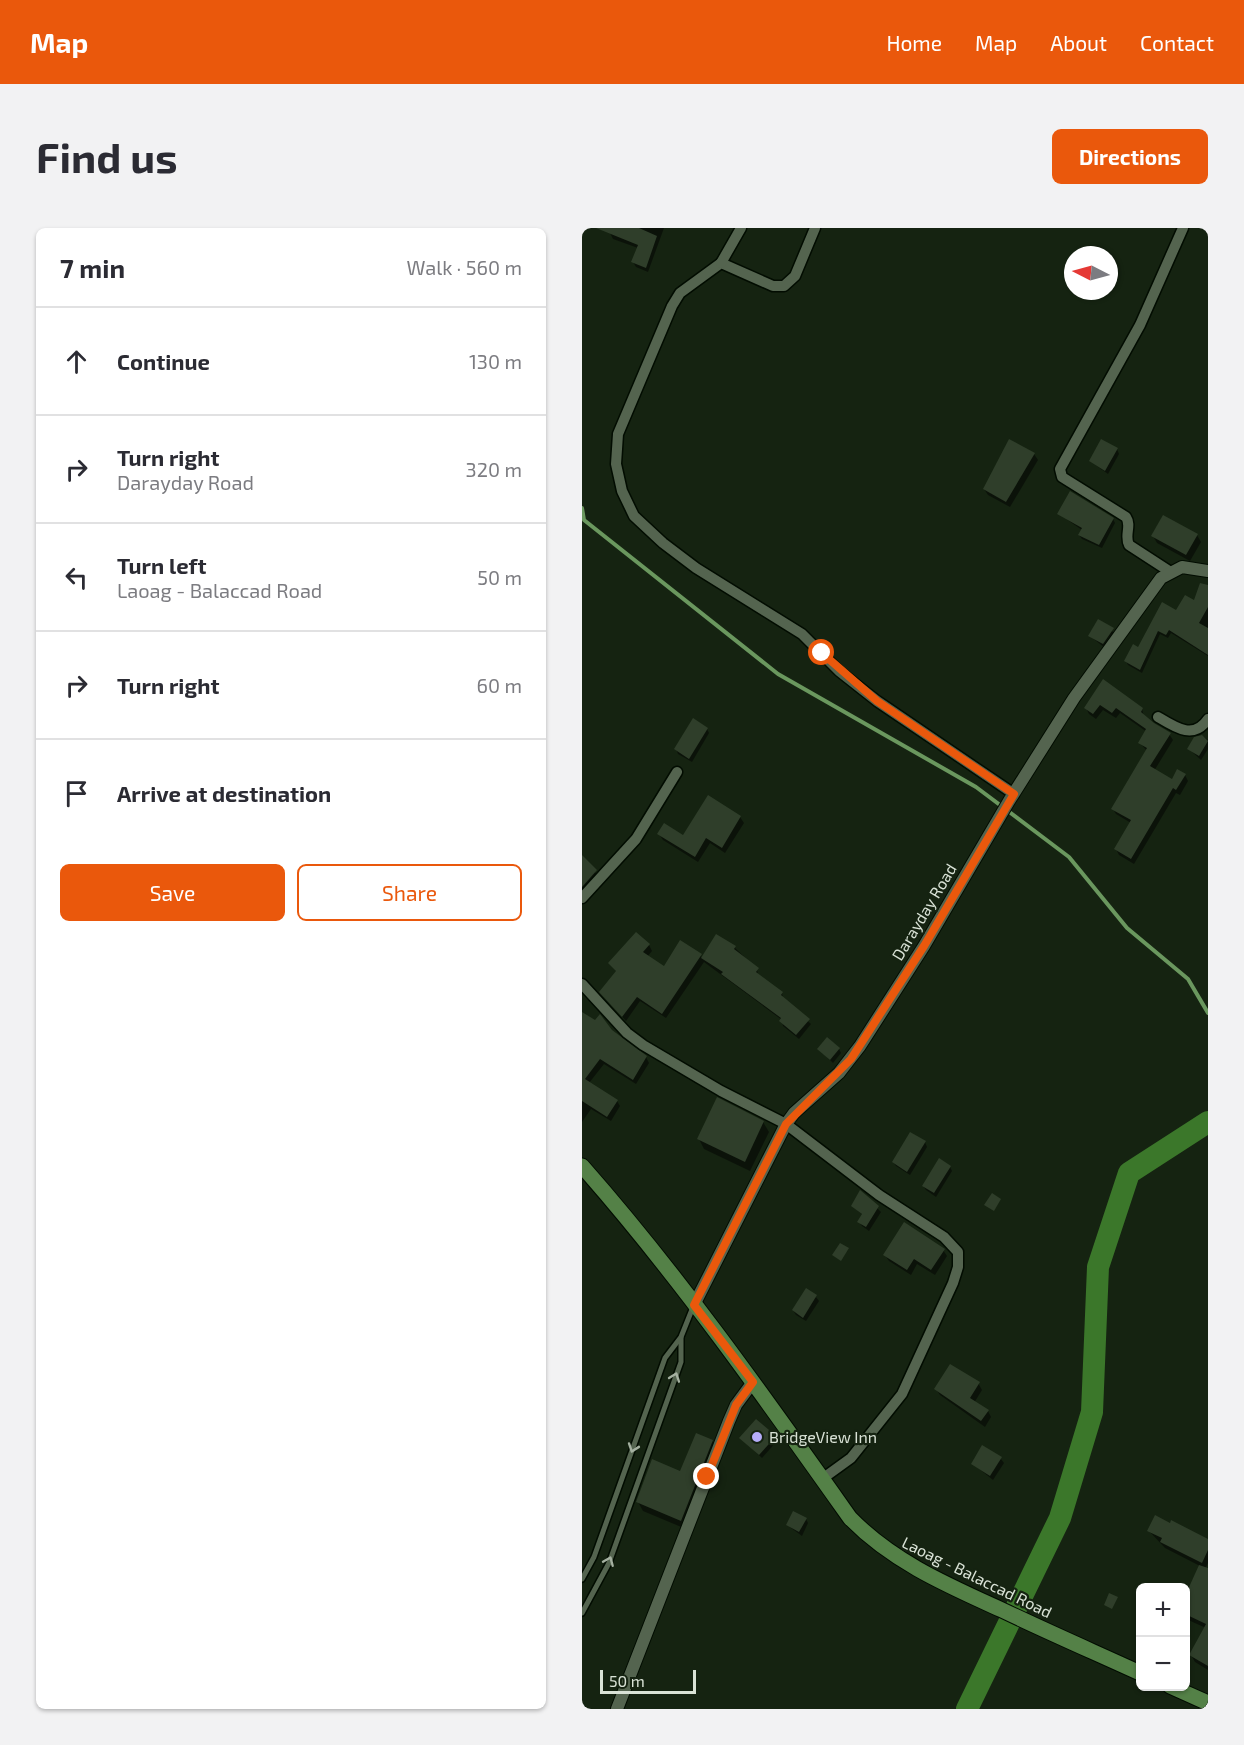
<!DOCTYPE html>
<html lang="en">
<head>
<meta charset="utf-8">
<style>
  body { margin:0; font-family:"Exo 2",sans-serif; background:#f2f2f3; color:#2b2b33 }
  .controls { position:absolute; right:18px; bottom:18px; display:grid; overflow:hidden; border-radius:9px; box-shadow:0 2px 4px #0004 }
  .controls button { width:54px; height:54px; display:grid; place-items:center; padding:0; border:0; border-bottom:2px solid #e1e1e2; background:#fff; color:#2b2b33; font:30px sans-serif }
  .compass { position:absolute; left:482px; top:18px; width:54px; height:54px; border-radius:50%; background:#fff; box-shadow:0 2px 4px #0004; rotate:276deg }
  .scale { position:absolute; left:18px; bottom:15px; width:96px; box-sizing:border-box; padding-left:6px; border:3px solid #d9e2d6; border-top:0; font-size:16px; line-height:21px; white-space:nowrap; color:#d9e2d6; -webkit-text-stroke:4px #152311; paint-order:stroke }
  .stop { position:absolute; width:18px; height:18px; margin:-14px; border:4px solid #ea580c; border-radius:50%; background:#fff }
  .stop.end { background:#ea580c; border-color:#fff; box-shadow:0 2px 6px #0008 }
  .list { margin:0; padding:0; list-style:none }
  h2 { display:flex; justify-content:space-between; align-items:center; height:78px; margin:0; padding:0 24px; font-size:26px }
  h2 small { font-size:20px; font-weight:400; color:#7c7c81 }
  .list li { display:grid; grid-template-columns:39px 1fr auto; gap:18px; align-items:center; box-sizing:border-box; height:108px; padding:0 24px; border-top:2px solid #e1e1e2 }
  .list b { display:block; font-size:22px; white-space:nowrap }
  .list p { margin:0; font-size:20px; white-space:nowrap; color:#7c7c81 }
  .list em { font-size:20px; font-style:normal; color:#7c7c81 }
  .actions { display:flex; gap:12px; padding:18px 24px }
  .actions a { flex:1; padding:14px 0; border:2px solid #ea580c; border-radius:9px; text-align:center; font-size:21px; color:#ea580c }
  .actions .main { background:#ea580c; color:#fff }
  .icon { flex:none; width:33px; height:33px; fill:none; stroke:currentColor; stroke-width:2; stroke-linecap:round; stroke-linejoin:round }
  .map { position:relative; flex:none; width:626px; height:1481px; overflow:hidden; border-radius:9px }
  header { display:flex; align-items:center; gap:36px; box-sizing:border-box; height:84px; padding:0 30px; background:#ea580c; color:#fff }
  header strong { font-size:28px }
  nav { display:flex; gap:33px; margin-inline-start:auto; font-size:21px }
  .intro { display:flex; align-items:center; justify-content:space-between; box-sizing:border-box; height:144px; padding:0 36px }
  h1 { margin:0; font-size:42px }
  .button { padding:15px 27px; border-radius:9px; background:#ea580c; color:#fff; font-size:21px; font-weight:700 }
  main { display:flex; gap:36px; padding:0 36px }
  aside { flex:1; background:#fff; border-radius:9px; box-shadow:0 2px 4px #0004 }
  .map>svg:first-child { display:block }
  .shadow { fill:#0007 }
  .lines { fill:none; stroke-linecap:round; stroke-linejoin:round }
  .stream { stroke:#6a975e; stroke-width:4 }
  .river { stroke:#3b772a; stroke-width:22 }
  .building { fill:#2f3e2a }
  .service-casing { stroke:#020c01; stroke-width:8 }
  .minor-casing { stroke:#020c01; stroke-width:13 }
  .tertiary-casing { stroke:#020c01; stroke-width:14 }
  .primary-casing { stroke:#020c01; stroke-width:17 }
  .service { stroke:#54644f; stroke-width:5 }
  .minor { stroke:#54644f; stroke-width:10 }
  .tertiary { stroke:#54644f; stroke-width:12 }
  .primary { stroke:#548147; stroke-width:15 }
  .oneway { stroke:#a4b0a0 }
  .route { stroke:#ea580c; stroke-width:8 }
  .poi-dot { fill:#b5acf8; stroke:#152311; stroke-width:2 }
  .labels { text-anchor:middle; stroke-width:4.5; stroke-linejoin:round; paint-order:stroke }
  .street-label { font-size:16px; fill:#d9e2d6; stroke:#152311 }
  .poi-label { font-size:16px; fill:#d9e2d6; stroke:#152311; text-anchor:start }
</style>
</head>
<body>
<header>
<strong>Map</strong>
<nav><a>Home</a><a>Map</a><a>About</a><a>Contact</a></nav>
</header>
<div class="intro"><h1>Find us</h1><a class="button">Directions</a></div>
<main>
<aside>
<h2>7 min<small>Walk · 560 m</small></h2>
<ul class="list">
<li><svg class="icon" aria-label="ahead" viewBox="0 0 24 24"><path d="M12 20V5M6 11l6-6 6 6"/></svg><div><b>Continue</b></div><em>130 m</em></li>
<li><svg class="icon" aria-label="right" viewBox="0 0 24 24"><path d="M7 20v-9h11M14 6l5 5-5 5"/></svg><div><b>Turn right</b><p>Darayday Road</p></div><em>320 m</em></li>
<li><svg class="icon" aria-label="left" viewBox="0 0 24 24"><path d="M17 20v-9H6M10 6l-5 5 5 5"/></svg><div><b>Turn left</b><p>Laoag - Balaccad Road</p></div><em>50 m</em></li>
<li><svg class="icon" aria-label="right" viewBox="0 0 24 24"><path d="M7 20v-9h11M14 6l5 5-5 5"/></svg><div><b>Turn right</b></div><em>60 m</em></li>
<li><svg class="icon" aria-label="arrive" viewBox="0 0 24 24"><path d="M6 21V4h12l-3 4 3 4H6"/></svg><div><b>Arrive at destination</b></div></li>
</ul>
<div class="actions"><a class="main">Save</a><a>Share</a></div>
</aside>
<div class="map">
<svg width="626" height="1481" viewBox="0 0 626 1481">
  <rect width="100%" height="100%" fill="#152311"/>
  <g class="shadow">
    <path d="M30 0H82L66 44 54 39 51 34 56 20 31 11 28 5Z"/>
    <path d="M535 221 537 226 526 246 508 233Z"/>
    <path d="M452 226 456 232 428 279 406 267 402 261Z"/>
    <path d="M477 286 531 291 533 295 520 320 500 311 497 307 500 302Z"/>
    <path d="M615 307 619 314 608 333 575 315 571 308Z"/>
    <path d="M619 357 626 359V428L589 405 586 410 578 406 560 445 546 437 544 433 595 384 613 374Z"/>
    <path d="M516 393 534 406 523 420 508 408Z"/>
    <path d="M521 453 560 481 562 489 587 506 591 512 572 543 590 553 603 547 606 553 598 567 594 565 552 636 537 627 534 621 549 595 534 586 531 581 565 523 558 515 565 504 538 485 534 490 521 482 514 491 507 486 504 480Z"/>
    <path d="M125 501 127 505 110 534 96 526 94 521Z"/>
    <path d="M620 508 626 512V521L619 532 607 521Z"/>
    <path d="M158 589 162 595 143 625 128 615 116 634 81 612 77 606 102 609Z"/>
    <path d="M0 629 18 650 0 669Z"/>
    <path d="M99 714 121 730 152 719 175 741 176 747 200 765 201 771 229 796 217 811 201 798 200 792 122 734 84 790 58 773 44 793 22 769 35 744 28 735 67 717 70 723 65 729 82 740Z"/>
    <path d="M0 791 29 803 64 829 67 835 54 856 22 836 7 855 35 873 38 878 29 893 9 881 0 894Z"/>
    <path d="M237 821H257L259 825 251 835Z"/>
    <path d="M181 894 187 904 168 943 122 921 117 911Z"/>
    <path d="M343 914 345 919 328 947 314 938 311 934Z"/>
    <path d="M368 939 370 943 354 969 344 962 341 958Z"/>
    <path d="M279 964 299 984 287 1003 280 998 277 994 281 987 270 978Z"/>
    <path d="M361 1022 365 1028 353 1047 335 1036 329 1047 307 1033 303 1027Z"/>
    <path d="M234 1069 237 1073 224 1093 214 1087 211 1082Z"/>
    <path d="M396 1155 400 1162 392 1175 406 1183 409 1189 403 1199 358 1167 354 1161Z"/>
    <path d="M192 1209 195 1213 180 1230 159 1210Z"/>
    <path d="M130 1213 135 1222 104 1301 61 1283 56 1274 99 1244Z"/>
    <path d="M419 1231 422 1235 411 1252 391 1236Z"/>
    <path d="M224 1291 226 1295 220 1308 205 1297Z"/>
    <path d="M590 1294 626 1312V1335L623 1341 626 1342V1442L613 1434 609 1427 624 1400 604 1391V1372L618 1338 583 1320 567 1303Z"/>
  </g>
  <g class="lines">
    <path class="stream" d="M0 280 2 292 196 446 394 559 487 629 545 700 606 751 626 785"/>
    <path class="river" d="M385 1481 478 1290 510 1184 516 1039 547 945 626 894"/>
  </g>
  <g class="building">
    <path d="M14 0H57L75 8 64 40 49 34 56 17Z"/>
    <path d="M427 211 453 225 424 274 401 261Z"/>
    <path d="M519 211 536 220 523 243 507 233Z"/>
    <path d="M488 263 532 290 517 317 496 307 500 300 475 286Z"/>
    <path d="M581 287 616 306 604 327 569 308Z"/>
    <path d="M618 355 626 357V379L617 395 626 400V427L587 402 584 407 576 403 558 442 542 433 551 416 556 419 580 374 594 382 603 367 612 372Z"/>
    <path d="M516 391 532 400 521 416 506 408Z"/>
    <path d="M521 451 561 480 559 484 572 495 589 505 568 538 590 551 595 541 604 546 594 562 591 560 549 631 532 621 549 592 529 581 565 520 556 515 564 501 534 480 530 485 518 477 511 486 502 480Z"/>
    <path d="M111 490 126 500 107 531 92 521Z"/>
    <path d="M620 507 626 513 617 528 605 521 612 509Z"/>
    <path d="M126 567 159 588 140 620 124 610 113 629 75 606 82 595 101 607Z"/>
    <path d="M0 627 15 642 0 659Z"/>
    <path d="M54 704 68 716 61 724 82 738 98 712 120 726 80 786 55 769 40 789 17 764 34 743 26 735Z"/>
    <path d="M134 706 154 718 152 721 177 740 174 744 201 764 199 767 228 791 214 807 197 793 199 790 139 746 141 744 119 730Z"/>
    <path d="M0 784 13 792 18 786 30 802 65 828 51 852 18 831 3 851 36 872 25 889 0 873Z"/>
    <path d="M245 809 258 820 248 832 235 821Z"/>
    <path d="M135 869 182 893 163 934 115 911Z"/>
    <path d="M328 904 344 913 325 944 310 934Z"/>
    <path d="M357 930 369 938 352 965 340 958Z"/>
    <path d="M278 962 297 978 284 999 275 994 280 986 269 978Z"/>
    <path d="M410 965 419 971 412 983 402 977Z"/>
    <path d="M322 994 363 1021 349 1042 332 1031 325 1042 301 1027Z"/>
    <path d="M258 1015 267 1020 259 1033 250 1027Z"/>
    <path d="M224 1060 235 1067 221 1090 210 1082Z"/>
    <path d="M368 1136 398 1154 388 1170 407 1182 399 1193 352 1161Z"/>
    <path d="M174 1191 194 1208 177 1227 157 1210Z"/>
    <path d="M114 1205 131 1212 99 1293 54 1274 70 1231 98 1243Z"/>
    <path d="M400 1217 420 1229 408 1248 389 1236Z"/>
    <path d="M211 1283 225 1290 217 1304 204 1297Z"/>
    <path d="M573 1287 588 1295 589 1292 626 1311V1322L620 1335 578 1314 580 1310 565 1303Z"/>
    <path d="M617 1337 626 1340V1438L607 1427 624 1396 603 1386V1368Z"/>
    <path d="M527 1365 536 1369 530 1381 522 1377Z"/>
  </g>
  <g class="lines">
    <defs>
      <g id="service">
        <path d="M0 1351 12 1329 83 1130 99 1109 111 1079"/>
        <path d="M0 1385 27 1335 99 1134V1110"/>
      </g>
      <g id="minor">
        <path d="M233 0 213 48 202 58H191L139 35 98 65 90 78 36 206 34 236 40 263 52 288 81 315 114 340 220 406 257 443 295 473 432 566"/>
        <path d="M139 35 159 0"/>
        <path d="M587 343 547 317C542 307 550 298 544 289L480 249 478 241 558 97 601 0"/>
        <path d="M576 489C594 500 612 512 626 491"/>
        <path d="M0 670 54 611 95 544"/>
        <path d="M0 756 45 805 61 817 139 863 204 896 297 967 362 1009 376 1024V1039L371 1055 320 1166 269 1230 240 1251"/>
      </g>
      <g id="tertiary">
        <path d="M112 1077 204 896 212 885 257 845 278 818 342 718 427 573 492 470 579 350 600 339 626 343"/>
        <path d="M35 1481 147 1193 154 1177 171 1154"/>
      </g>
      <g id="primary">
        <path d="M0 938C97 1048 183 1170 268 1290 311 1334 365 1357 420 1382 466 1404 512 1424 558 1445"/>
        <path d="M588 1458 626 1475"/>
      </g>
    </defs>
    <use href="#service" class="service-casing"/>
    <use href="#minor" class="minor-casing"/>
    <use href="#tertiary" class="tertiary-casing"/>
    <use href="#primary" class="primary-casing"/>
    <use href="#service" class="service"/>
    <use href="#minor" class="minor"/>
    <use href="#tertiary" class="tertiary"/>
    <use href="#primary" class="primary"/>
  </g>
  <defs><path id="oneway-chevron" d="M-2-3.5L2.5 0L-2 3.5" fill="none" stroke-width="1.6" stroke-linecap="round" stroke-linejoin="round" transform="scale(1.5)"/></defs>
  <g class="oneway">
    <use href="#oneway-chevron" transform="translate(93 1149) rotate(-70)"/>
    <use href="#oneway-chevron" transform="translate(51 1220) rotate(109)"/>
    <use href="#oneway-chevron" transform="translate(27 1333) rotate(-67)"/>
  </g>
  <g class="lines">
    <path class="route" d="M125 1249 154 1177 171 1154 112 1077 204 896 269 831 342 718 432 566 295 473 240 425"/>
  </g>
  <circle class="poi-dot" cx="175" cy="1209" r="6"/>
  <g class="labels">
    <g class="street-label">
      <text transform="translate(342 684) rotate(-59)" y="6">Darayday Road</text>
      <text transform="translate(395 1349) rotate(26)" y="6">Laoag - Balaccad Road</text>
    </g>
    <g class="poi-label">
      <text x="187" y="1215">BridgeView Inn</text>
    </g>
  </g>
</svg>
<div class="controls">
<button>+</button>
<button>−</button>
</div>
<svg class="compass" viewBox="-18 -18 36 36"><path d="M0-13l5 13h-10z" fill="#e53935"/><path d="M0 13l5-13h-10z" fill="#7c7c81"/></svg>
<div class="scale">50 m</div>
<div class="stop" style="left:240px;top:425px"></div>
<div class="stop end" style="left:125px;top:1249px"></div>
</div>
</main>
</body>
</html>
